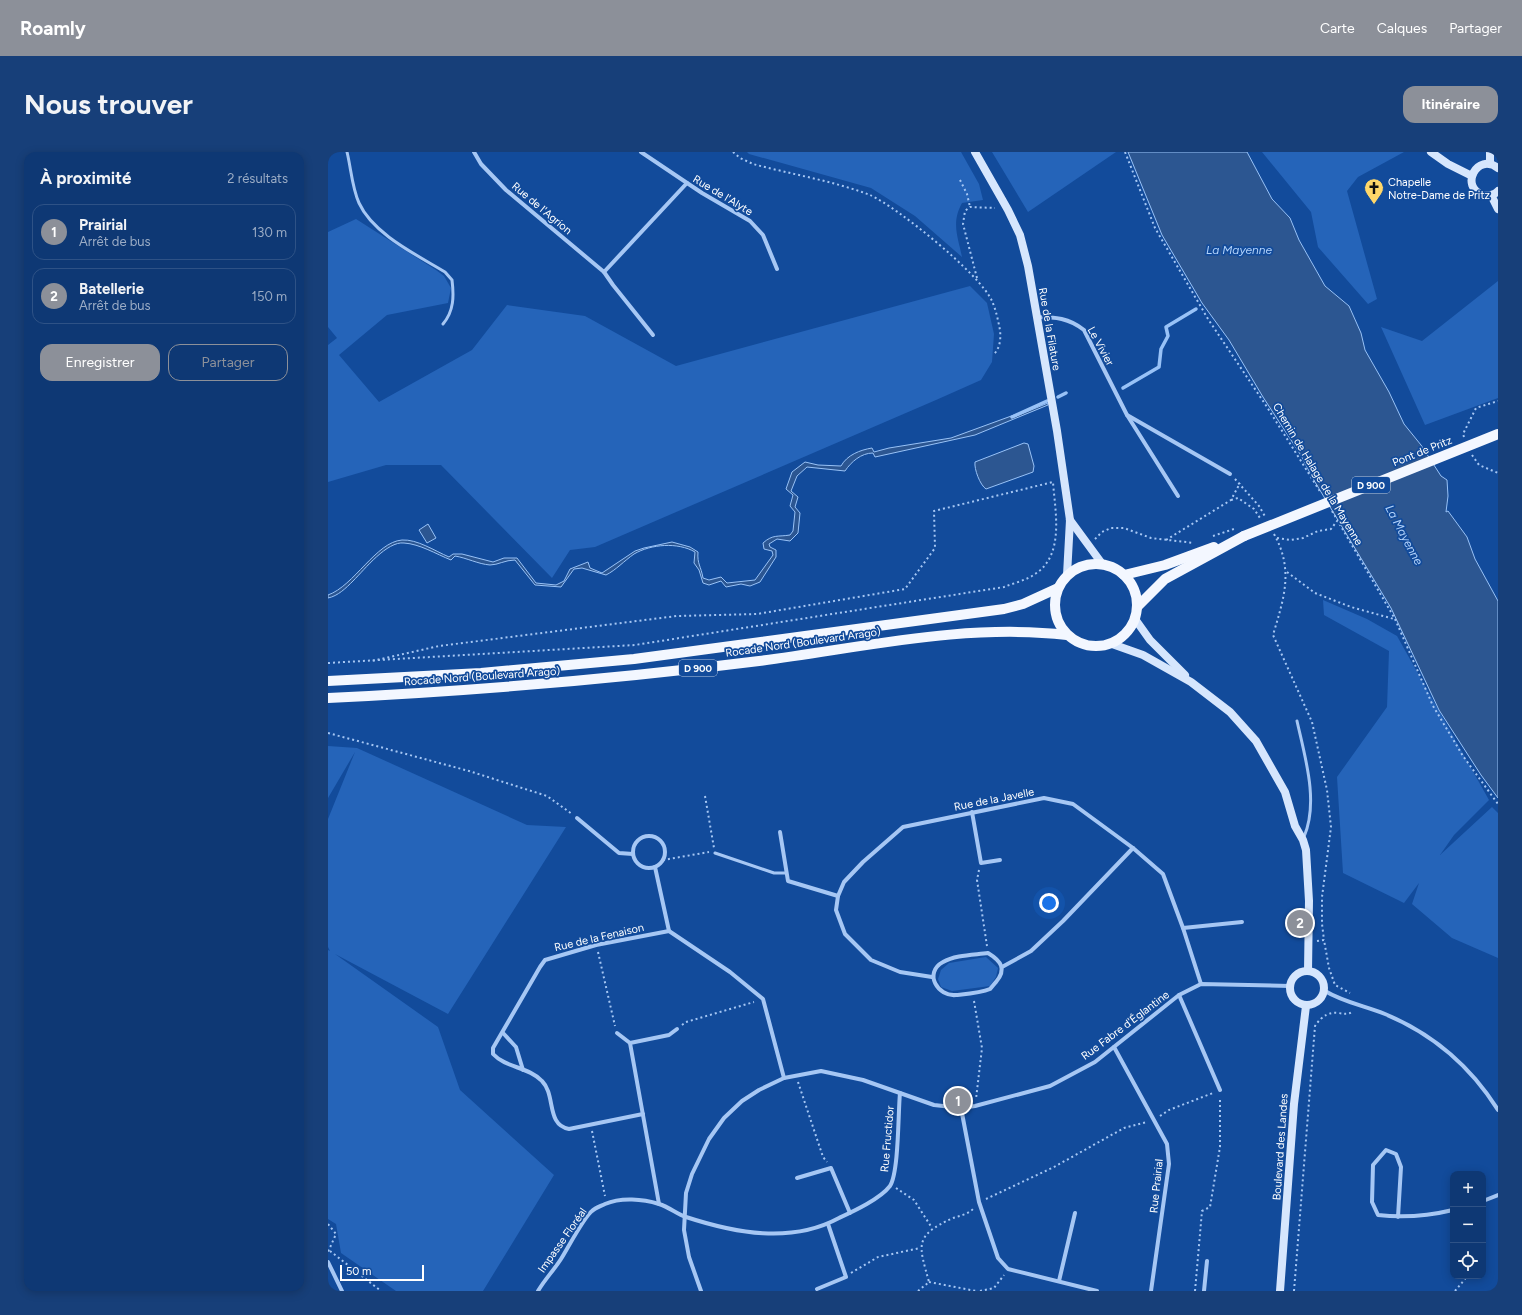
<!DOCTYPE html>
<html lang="fr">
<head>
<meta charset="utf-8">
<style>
  body { margin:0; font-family:Figtree,sans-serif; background:#173f79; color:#f1f3f6 }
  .controls { position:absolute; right:12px; bottom:12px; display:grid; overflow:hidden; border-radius:8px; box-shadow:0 2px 10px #0003 }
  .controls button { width:36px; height:36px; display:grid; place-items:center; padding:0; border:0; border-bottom:1px solid #2e5286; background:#0e3874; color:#f1f3f6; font:20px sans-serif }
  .scale { position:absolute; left:12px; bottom:10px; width:84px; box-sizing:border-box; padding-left:4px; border:2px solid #fff; border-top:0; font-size:11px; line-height:14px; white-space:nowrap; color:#fff; -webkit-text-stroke:3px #124b9b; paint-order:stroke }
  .you { position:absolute; left:721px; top:751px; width:14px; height:14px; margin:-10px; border:3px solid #fff; border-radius:50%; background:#1a73e8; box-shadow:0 0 0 6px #1a73e833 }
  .badge { display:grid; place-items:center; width:26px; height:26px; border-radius:50%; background:#8c9099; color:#fff; font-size:13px; font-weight:700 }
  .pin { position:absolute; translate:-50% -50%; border:2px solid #fff; box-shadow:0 1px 4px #0006 }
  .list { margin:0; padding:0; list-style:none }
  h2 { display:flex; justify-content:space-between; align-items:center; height:52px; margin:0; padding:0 16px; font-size:17px }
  h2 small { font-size:13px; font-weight:400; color:#9bacc5 }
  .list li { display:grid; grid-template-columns:26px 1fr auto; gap:12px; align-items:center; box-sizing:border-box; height:56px; margin:0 8px 8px; padding:0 8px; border:1px solid #2e5286; border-radius:12px }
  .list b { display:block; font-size:15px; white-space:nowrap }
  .list p { margin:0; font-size:13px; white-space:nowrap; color:#9bacc5 }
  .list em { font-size:13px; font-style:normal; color:#9bacc5 }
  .actions { display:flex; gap:8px; padding:12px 16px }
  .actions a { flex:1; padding:9px 0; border:1px solid #8c9099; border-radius:12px; text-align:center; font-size:14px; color:#8c9099 }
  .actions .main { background:#8c9099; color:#fff }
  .icon { flex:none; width:22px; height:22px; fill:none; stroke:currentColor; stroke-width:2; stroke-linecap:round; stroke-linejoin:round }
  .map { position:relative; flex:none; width:1170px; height:1139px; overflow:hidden; border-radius:12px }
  header { display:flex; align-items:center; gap:24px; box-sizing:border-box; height:56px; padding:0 20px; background:#8c9099; color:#fff }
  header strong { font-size:19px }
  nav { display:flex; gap:22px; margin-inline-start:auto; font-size:14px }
  .intro { display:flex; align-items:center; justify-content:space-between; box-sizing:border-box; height:96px; padding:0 24px }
  h1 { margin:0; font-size:28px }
  .button { padding:10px 18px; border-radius:12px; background:#8c9099; color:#fff; font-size:14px; font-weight:700 }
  main { display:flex; gap:24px; padding:0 24px }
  aside { flex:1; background:#0e3874; border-radius:12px; box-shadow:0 2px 10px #0003 }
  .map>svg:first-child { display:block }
  .green { fill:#2564b9 }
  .water { fill:#2c5691; stroke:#98c2f7 }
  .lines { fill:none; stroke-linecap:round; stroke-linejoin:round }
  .stream { stroke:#98c2f7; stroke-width:3.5 }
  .path { stroke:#a6c7f4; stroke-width:2; stroke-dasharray:2 3; stroke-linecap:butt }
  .lane { stroke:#a6c7f4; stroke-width:3 }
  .street { stroke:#a6c7f4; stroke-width:4 }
  .secondary { stroke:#d6e6fd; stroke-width:8 }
  .primary { stroke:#f3f7ff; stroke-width:10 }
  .primary-bridge { stroke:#f3f7ff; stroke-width:10 }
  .labels { text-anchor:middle; stroke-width:3.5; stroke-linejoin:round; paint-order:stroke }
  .shield { fill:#124b9b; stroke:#b8c9e1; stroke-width:1 }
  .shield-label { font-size:10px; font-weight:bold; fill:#fff }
  .poi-label { font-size:11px; fill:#fff; stroke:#124b9b; text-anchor:start }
  .street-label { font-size:11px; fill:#fff; stroke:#124b9b }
  .water-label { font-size:12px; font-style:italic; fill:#b2d2fa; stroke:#124b9b }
</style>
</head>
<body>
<header>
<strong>Roamly</strong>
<nav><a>Carte</a><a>Calques</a><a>Partager</a></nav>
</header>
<div class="intro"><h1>Nous trouver</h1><a class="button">Itinéraire</a></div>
<main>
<aside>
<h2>À proximité<small>2 résultats</small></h2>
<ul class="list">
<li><span class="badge">1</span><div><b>Prairial</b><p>Arrêt de bus</p></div><em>130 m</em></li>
<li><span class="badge">2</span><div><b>Batellerie</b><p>Arrêt de bus</p></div><em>150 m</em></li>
</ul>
<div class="actions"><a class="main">Enregistrer</a><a>Partager</a></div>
</aside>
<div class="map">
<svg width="1170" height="1139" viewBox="0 0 1170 1139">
  <rect width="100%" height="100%" fill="#124b9b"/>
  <g class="green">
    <path d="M419 0H633L651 32 655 48 634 51C623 71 630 85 634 105L587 64 543 36 421 2Z"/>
    <path d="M664 0H788L700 60Z"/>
    <path d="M934 0H1076L1030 25 1019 39 1049 147 1040 152 990 95 983 60Z"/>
    <path d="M28 67 108 118 116 124 123 136 120 151 59 163 11 203 51 250 144 198 179 153 257 164 348 214 642 134 659 151 666 182 664 210 653 228 608 248 267 395 242 398 224 426 113 313H58L0 330V193L9 186 0 175V80Z"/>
    <path d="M1170 129V246L1097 273 1053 175 1094 189Z"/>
    <path d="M995 448 1039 467 1069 484 1161 648 1126 683 1112 703 1164 655 1170 661V806L1124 786 1084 752 1091 731 1076 751 1015 721 1009 625 1059 555 1061 499 996 463Z"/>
    <path d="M0 594 29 596 199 673 238 675 120 862 7 802 110 875 132 938 226 1023 155 1139H68L13 1101 8 1072 0 1067V798L2 799 0 795V667L27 600 0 646Z"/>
    <path d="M658 805 670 816 668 825 662 834 624 839 613 835 610 827 613 818 621 811Z"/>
  </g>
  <g class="water">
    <path d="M800 0H919L944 47 962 66 971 88 997 134 1021 154 1033 181 1037 198 1061 240 1076 272 1093 293 1113 324 1119 328 1120 344 1118 360 1120 359 1139 385 1147 407 1170 449V646L1153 623 1111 558 1063 456 984 325 974 305 935 245 901 188 874 151 834 83Z"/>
    <path d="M720 251V253L647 283 547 305 545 301C533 301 523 310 517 319L479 315 469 324 463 339 470 345 467 355 472 361 470 381 462 389 449 387 441 392 442 395 448 398V405L432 430 422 434 413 432 398 435 393 429 381 433 375 431 371 418 366 411 367 400C350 390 323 392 306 402 296 409 288 418 278 423L254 416 246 417 233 435 207 433 187 408C177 408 170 413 162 413 150 412 139 406 127 404L123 408C108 402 92 392 76 391 59 389 37 417 25 429 18 436 10 444 0 446V443C26 434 48 390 74 388 89 387 107 399 121 405L125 402H134L165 410 176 406H189L208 431 228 433 236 429 242 417 260 410 262 416 274 421 307 399 316 396 344 390 362 395 370 400C369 412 373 414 375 426L381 428 393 425 399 431 427 428 445 403 444 399 436 397 435 391C445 382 450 385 462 383L465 379 467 360 462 354 465 343 458 337 464 320 477 310 490 313 513 314C519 303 532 298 544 296L546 300 561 296 623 286 686 263V265Z"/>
    <path d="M696 291 700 292 706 314 705 320 658 337C652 333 646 317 647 310Z"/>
    <path d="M100 372 108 386 99 391 91 378Z"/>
  </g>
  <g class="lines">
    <g class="stream">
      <path d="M795 236 831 215 833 197 840 184 838 175 868 157"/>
      <path d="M730 245 738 241"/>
      <path d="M684 265 719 249"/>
    </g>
    <g class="path">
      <path d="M405 0 412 6 425 12C462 22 506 29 542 43 569 55 652 122 664 149 668 158 670 168 672 178 673 187 672 197 665 203"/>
      <path d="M797 0 827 76 880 167 939 255 993 341"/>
      <path d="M632 28 639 42 642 55"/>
      <path d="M649 126 635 72 637 59 642 55 667 56"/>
      <path d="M1136 285 1135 282 1148 256 1170 249"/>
      <path d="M1144 303 1151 313 1170 321"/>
      <path d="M907 327 931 354 938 366"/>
      <path d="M903 348 910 346 926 357 932 366"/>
      <path d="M1004 359 1067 467 1105 554 1135 604 1170 652"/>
      <path d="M946 382C966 418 956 446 945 483L984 570 999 638 1003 675 994 745V772L996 788"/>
      <path d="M885 384 906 377"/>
      <path d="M949 386 962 388 975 386 990 379 1003 377 1009 369"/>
      <path d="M767 387 774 380 783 376H796L823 386 866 391"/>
      <path d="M838 388 903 348 912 331"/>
      <path d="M959 420 987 441 1023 455 1066 467"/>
      <path d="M0 511 307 493 676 435C686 431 699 428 707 422 737 403 727 359 725 330L606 359 607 396 577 437 429 462 349 464 111 494 44 509"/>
      <path d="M0 581 141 619 219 644 244 662"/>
      <path d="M377 644 386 696"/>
      <path d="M335 708 381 700"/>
      <path d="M651 718 649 728 659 794"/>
      <path d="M989 789 996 788 1001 816 1007 833 1022 841"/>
      <path d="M270 800 287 874"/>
      <path d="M646 849 654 896 648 947"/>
      <path d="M354 873 358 870 426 850"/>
      <path d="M470 930 495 1005 499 1010"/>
      <path d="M832 964 841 958 885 941"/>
      <path d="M264 979 277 1044"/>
      <path d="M568 1036 586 1048 604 1076"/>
      <path d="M658 1047 726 1015 796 976 819 970"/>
      <path d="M0 1072 8 1082 0 1100"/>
      <path d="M2 1099 53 1139"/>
      <path d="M523 1121 550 1105 592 1096"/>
      <path d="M601 1130 648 1139"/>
      <path d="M590 1139 601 1130C591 1093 585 1084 625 1066 632 1064 640 1062 645 1057"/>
      <path d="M652 1139 666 1136 676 1123"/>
      <path d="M867 1139 874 1059 882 1055 892 995V945"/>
      <path d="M966 1139 987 874C1003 850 1016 868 1025 859"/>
      <path d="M1127 1139 1137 1127 1138 1124"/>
    </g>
    <g class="lane">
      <path d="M19 0C23 16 24 36 31 51 45 82 89 103 117 120L124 128C126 144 126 159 115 172"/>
      <path d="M969 569C977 605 991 650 976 685"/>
      <path d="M387 701 446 721H458"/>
    </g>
    <g class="street">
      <path d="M146 0 153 12 178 38 276 120 359 31"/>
      <path d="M313 0 374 41 422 69 435 83 449 117"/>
      <path d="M276 120 285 133 325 183"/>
      <path d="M709 165C727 165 741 166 756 178L799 263 902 322"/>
      <path d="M799 263 850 344"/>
      <path d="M644 660 653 711 672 708"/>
      <path d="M249 666 291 701 305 702"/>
      <path d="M452 680 460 729 510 744"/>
      <circle cx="321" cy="700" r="16"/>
      <path d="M327 715 341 779"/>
      <path d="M855 776 914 770"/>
      <path d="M660 801C673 809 679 817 668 830 666 832 664 835 662 837 653 841 638 842 628 843 610 845 595 821 615 810 627 803 645 803 660 801Z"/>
      <path d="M674 815 703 799 735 769 805 696"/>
      <path d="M604 825 572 820 543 808 517 782 508 758 510 744 516 730 535 710 575 675 716 646 745 652 805 696 835 722 855 776 873 832"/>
      <path d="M997 839C1015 850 1037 854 1057 862 1105 882 1143 915 1170 958"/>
      <path d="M851 843 892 938"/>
      <path d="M175 881 188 895 195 918"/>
      <path d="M289 881 302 891"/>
      <path d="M786 895 839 992 841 1012 823 1139"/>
      <path d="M633 956 651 1050 670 1106 680 1117 769 1139"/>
      <path d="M315 962 241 977C218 973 228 943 214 929 201 915 178 916 165 902V896L212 815 217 808 268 793 341 779 402 820 435 847 456 926"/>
      <path d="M469 1026 503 1016 522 1061"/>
      <path d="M1155 1049 1170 1043"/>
      <path d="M331 1052 302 891 341 883 349 877"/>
      <path d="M1070 1065 1073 1015 1068 1002 1058 998 1045 1013 1044 1050 1050 1063C1076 1066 1100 1064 1125 1058"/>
      <path d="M0 1110 14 1139"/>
      <path d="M731 1129 747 1061"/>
      <path d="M489 1137 518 1125 500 1072"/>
      <path d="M210 1139C217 1127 226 1118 233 1107 240 1096 256 1065 264 1059 267 1056 273 1054 277 1052 293 1045 315 1047 331 1052 341 1055 349 1062 358 1065 407 1081 463 1092 511 1066 526 1059 552 1047 562 1034 571 1020 570 960 572 941"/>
      <path d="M373 1139 361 1105 356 1078 358 1041 364 1022 381 987 396 966 414 949 431 938 456 926 493 919 535 928 606 953 633 956 647 954 722 934 767 910 851 843 873 832 962 834"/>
      <path d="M876 1139 879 1109"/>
    </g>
    <g class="secondary">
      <path d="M647 0 680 58 692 83 700 114 729 279 742 368 739 423"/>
      <path d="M1103 0 1120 12 1144 24"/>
      <path d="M1162 12V0"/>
      <path d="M1170 16C1149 0 1131 35 1155 43 1161 44 1166 43 1170 39"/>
      <path d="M1163 43 1170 57"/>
      <path d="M742 368 775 413"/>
      <path d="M807 467 822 488 857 523"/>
      <path d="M784 492 815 503 863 530 902 560 928 589 957 640 967 674 975 688 978 698 981 749 980 819"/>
      <circle cx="979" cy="836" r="17"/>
      <path d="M952 1139 966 952 978 854"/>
    </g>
    <g class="primary">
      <circle cx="768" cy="453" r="41"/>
      <path d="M796 423 837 413 886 395"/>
      <path d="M809 455 837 427 916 384"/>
      <path d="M0 529 153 521 306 507 676 457 695 452 730 436"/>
      <path d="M0 546C144 539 288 527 431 509 533 496 636 471 739 483"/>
    </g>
    <path class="primary-bridge" d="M916 384 1170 282"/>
  </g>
  <defs>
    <symbol id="church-pin" viewBox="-11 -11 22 30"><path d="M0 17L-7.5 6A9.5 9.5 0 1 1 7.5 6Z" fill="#ffd769" stroke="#124b9b"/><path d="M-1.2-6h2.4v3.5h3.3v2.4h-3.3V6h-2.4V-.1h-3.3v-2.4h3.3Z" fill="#111"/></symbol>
  </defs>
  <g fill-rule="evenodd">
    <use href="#church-pin" x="1035" y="25" width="22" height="30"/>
  </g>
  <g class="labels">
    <g class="shield">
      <rect x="1024" y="325" width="38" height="16" rx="3"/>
      <rect x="351" y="508" width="38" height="16" rx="3"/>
    </g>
    <g class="shield-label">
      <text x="1043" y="337">D 900</text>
      <text x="370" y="520">D 900</text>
    </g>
    <g class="poi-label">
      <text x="1060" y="34">Chapelle<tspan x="1060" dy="13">Notre-Dame de Pritz</tspan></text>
    </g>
    <g class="street-label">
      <text transform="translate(395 43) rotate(31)" y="4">Rue de l'Alyte</text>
      <text transform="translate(214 56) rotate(40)" y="4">Rue de l'Agrion</text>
      <text transform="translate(722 177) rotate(80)" y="4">Rue de la Filature</text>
      <text transform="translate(773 194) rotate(61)" y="4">Le Vivier</text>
      <text transform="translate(1094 299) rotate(-22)" y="4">Pont de Pritz</text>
      <text transform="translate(990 322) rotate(59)" y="4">Chemin de Halage de la Mayenne</text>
      <text transform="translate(475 490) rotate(-8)" y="4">Rocade Nord (Boulevard Arago)</text>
      <text transform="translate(154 524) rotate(-4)" y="4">Rocade Nord (Boulevard Arago)</text>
      <text transform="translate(666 647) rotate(-11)" y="4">Rue de la Javelle</text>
      <text transform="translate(271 785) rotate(-13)" y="4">Rue de la Fenaison</text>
      <text transform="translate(797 873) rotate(-37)" y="4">Rue Fabre d'Églantine</text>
      <text transform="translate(559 987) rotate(-85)" y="4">Rue Fructidor</text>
      <text transform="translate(952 995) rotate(-86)" y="4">Boulevard des Landes</text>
      <text transform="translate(828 1034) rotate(-84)" y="4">Rue Prairial</text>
      <text transform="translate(234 1088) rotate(-55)" y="4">Impasse Floréal</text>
    </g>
    <g class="water-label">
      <text x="911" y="102">La Mayenne</text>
      <text transform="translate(1076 383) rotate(62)" y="4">La Mayenne</text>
    </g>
  </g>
</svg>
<div class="controls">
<button>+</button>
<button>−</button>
<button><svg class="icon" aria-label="locate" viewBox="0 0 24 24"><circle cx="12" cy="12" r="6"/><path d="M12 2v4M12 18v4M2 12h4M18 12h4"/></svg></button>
</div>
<div class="scale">50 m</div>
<div class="you"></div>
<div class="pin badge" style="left:630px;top:949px">1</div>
<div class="pin badge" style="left:972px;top:771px">2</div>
</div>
</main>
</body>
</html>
